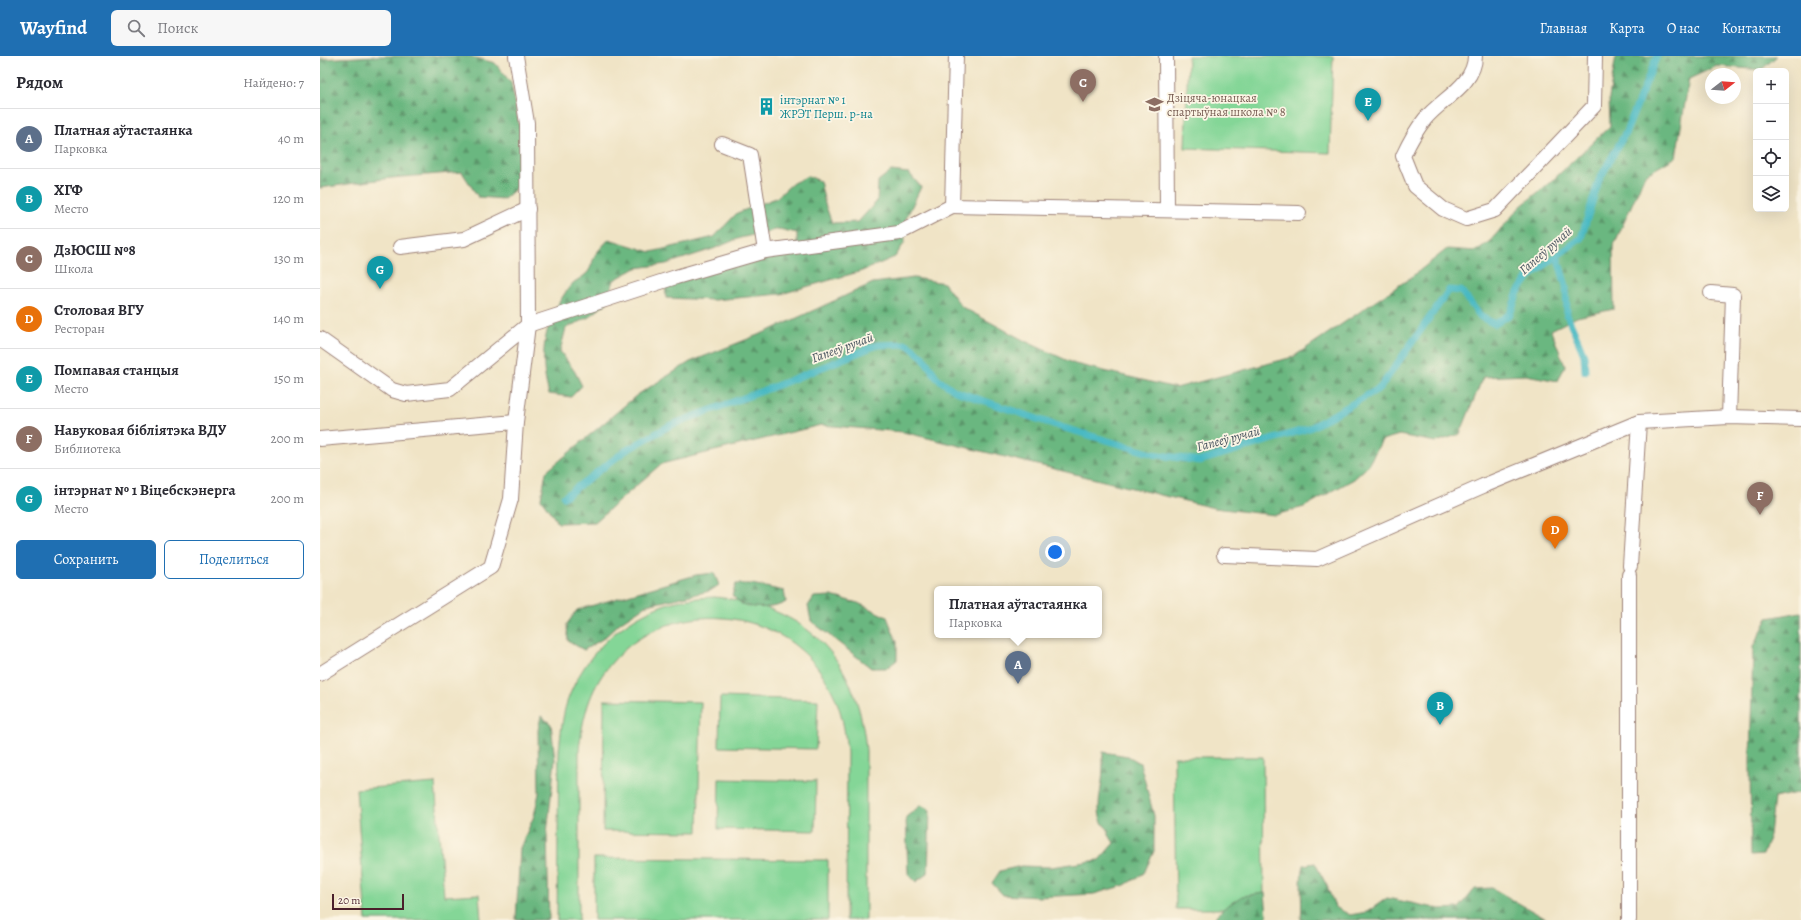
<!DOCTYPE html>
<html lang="ru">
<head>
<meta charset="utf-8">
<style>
  body { margin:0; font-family:Alegreya,serif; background:#f7f7f7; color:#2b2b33 }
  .controls { position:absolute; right:12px; top:12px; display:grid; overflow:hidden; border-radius:6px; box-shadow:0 4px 16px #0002 }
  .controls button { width:36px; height:36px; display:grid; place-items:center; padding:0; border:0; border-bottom:1px solid #e1e1e2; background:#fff; color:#2b2b33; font:20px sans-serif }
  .compass { position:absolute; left:1385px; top:12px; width:36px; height:36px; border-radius:50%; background:#fff; box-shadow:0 4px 16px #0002; rotate:73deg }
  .scale { position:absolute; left:12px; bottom:10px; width:72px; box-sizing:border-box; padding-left:4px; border:2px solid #4a1f2b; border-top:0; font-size:11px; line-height:14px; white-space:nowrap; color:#4a1f2b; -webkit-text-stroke:3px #fcf5e5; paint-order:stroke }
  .you { position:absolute; left:735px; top:496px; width:14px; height:14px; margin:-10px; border:3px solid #fff; border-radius:50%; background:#1a73e8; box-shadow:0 0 0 6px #1a73e833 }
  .badge { display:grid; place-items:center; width:26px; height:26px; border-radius:50%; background:#1f6fb2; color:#fff; font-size:13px; font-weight:700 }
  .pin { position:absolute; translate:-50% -33px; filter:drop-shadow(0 1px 2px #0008) }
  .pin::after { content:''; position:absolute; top:21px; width:14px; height:12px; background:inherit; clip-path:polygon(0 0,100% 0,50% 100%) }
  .popup { position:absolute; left:614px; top:530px; width:168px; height:52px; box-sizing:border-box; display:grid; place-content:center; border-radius:6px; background:#fff; filter:drop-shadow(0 1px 3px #0005); font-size:13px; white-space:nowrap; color:#7c7c81 }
  .popup b { font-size:15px; color:#2b2b33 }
  .popup::after { content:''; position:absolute; left:50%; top:100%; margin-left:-8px; border:8px solid transparent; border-top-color:#fff }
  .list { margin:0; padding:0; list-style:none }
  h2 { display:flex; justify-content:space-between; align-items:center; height:52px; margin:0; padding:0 16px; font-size:17px }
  h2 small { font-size:13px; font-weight:400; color:#7c7c81 }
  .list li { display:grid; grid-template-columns:26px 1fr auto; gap:12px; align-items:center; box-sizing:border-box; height:60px; padding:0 16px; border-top:1px solid #e1e1e2 }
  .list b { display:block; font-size:15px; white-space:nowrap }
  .list p { margin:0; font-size:13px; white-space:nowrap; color:#7c7c81 }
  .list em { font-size:13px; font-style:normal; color:#7c7c81 }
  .actions { display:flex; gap:8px; padding:12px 16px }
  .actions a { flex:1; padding:9px 0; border:1px solid #1f6fb2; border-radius:6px; text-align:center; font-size:14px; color:#1f6fb2 }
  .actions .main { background:#1f6fb2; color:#fff }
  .icon { flex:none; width:22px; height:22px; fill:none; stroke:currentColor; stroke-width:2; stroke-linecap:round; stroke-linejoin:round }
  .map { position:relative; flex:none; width:1481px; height:864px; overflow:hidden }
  header { display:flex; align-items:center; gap:24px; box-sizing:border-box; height:56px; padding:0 20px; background:#1f6fb2; color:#fff }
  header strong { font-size:19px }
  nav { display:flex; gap:22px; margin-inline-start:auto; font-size:14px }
  .search { width:280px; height:36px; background:#f7f7f7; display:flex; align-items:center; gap:10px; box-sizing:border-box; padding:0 14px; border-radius:6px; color:#7c7c81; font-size:15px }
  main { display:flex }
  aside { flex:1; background:#fff }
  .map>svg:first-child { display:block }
  .green { fill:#84d697; stroke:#677a61 }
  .forest { fill:url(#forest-firs); stroke:#5a6b56 }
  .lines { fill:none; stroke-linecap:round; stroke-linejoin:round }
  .stream { stroke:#4ab9c3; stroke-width:7 }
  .service-casing { stroke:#9d8278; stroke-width:16 }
  .service { stroke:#fff; stroke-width:14 }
  .labels { text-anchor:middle; stroke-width:3.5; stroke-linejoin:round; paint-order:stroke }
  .education-label { font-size:12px; fill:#785e54; stroke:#fcf5e5; text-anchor:start }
  .culture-label { font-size:12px; fill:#0d838f; stroke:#fcf5e5; text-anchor:start }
  .water-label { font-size:13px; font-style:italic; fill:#4a5560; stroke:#fcf5e5 }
</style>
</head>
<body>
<header>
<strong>Wayfind</strong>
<div class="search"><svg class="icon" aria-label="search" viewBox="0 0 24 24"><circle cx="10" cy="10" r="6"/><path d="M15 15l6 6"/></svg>Поиск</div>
<nav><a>Главная</a><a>Карта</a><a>О нас</a><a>Контакты</a></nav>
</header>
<main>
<aside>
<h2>Рядом<small>Найдено: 7</small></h2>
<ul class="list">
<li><span class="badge" style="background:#5c6f8a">A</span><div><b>Платная аўтастаянка</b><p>Парковка</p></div><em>40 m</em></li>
<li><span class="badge" style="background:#0f9aa8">B</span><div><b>ХГФ</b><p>Место</p></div><em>120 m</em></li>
<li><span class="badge" style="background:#8d6e63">C</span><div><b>ДзЮСШ №8</b><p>Школа</p></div><em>130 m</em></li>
<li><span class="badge" style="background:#e8710a">D</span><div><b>Столовая ВГУ</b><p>Ресторан</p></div><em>140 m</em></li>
<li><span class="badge" style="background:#0f9aa8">E</span><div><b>Помпавая станцыя</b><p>Место</p></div><em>150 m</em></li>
<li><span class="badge" style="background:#8d6e63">F</span><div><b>Навуковая бібліятэка ВДУ</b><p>Библиотека</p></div><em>200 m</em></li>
<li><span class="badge" style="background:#0f9aa8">G</span><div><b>інтэрнат № 1 Віцебскэнерга</b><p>Место</p></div><em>200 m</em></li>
</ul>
<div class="actions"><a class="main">Сохранить</a><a>Поделиться</a></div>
</aside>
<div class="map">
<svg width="1481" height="864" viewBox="0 0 1481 864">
  <defs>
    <pattern id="forest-firs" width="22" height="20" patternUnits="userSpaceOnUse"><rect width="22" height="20" fill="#6bb780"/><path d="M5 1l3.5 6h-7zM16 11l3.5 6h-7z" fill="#5a9469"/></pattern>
  </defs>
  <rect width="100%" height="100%" fill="#fcf5e5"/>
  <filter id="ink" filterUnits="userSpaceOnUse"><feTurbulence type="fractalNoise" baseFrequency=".025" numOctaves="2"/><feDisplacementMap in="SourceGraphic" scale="8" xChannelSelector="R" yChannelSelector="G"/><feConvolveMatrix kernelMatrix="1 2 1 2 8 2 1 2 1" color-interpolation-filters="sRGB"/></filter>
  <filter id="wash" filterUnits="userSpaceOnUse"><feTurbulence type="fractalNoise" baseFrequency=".012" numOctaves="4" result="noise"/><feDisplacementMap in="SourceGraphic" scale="16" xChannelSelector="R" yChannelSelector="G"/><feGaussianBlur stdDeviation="0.9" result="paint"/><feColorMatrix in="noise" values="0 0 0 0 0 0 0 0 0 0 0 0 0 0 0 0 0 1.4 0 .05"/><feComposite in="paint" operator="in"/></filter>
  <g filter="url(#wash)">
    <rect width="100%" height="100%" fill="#f0e4c6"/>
    <g class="green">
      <path d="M868 0H1013L1010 97 865 92Z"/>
      <path d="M394 541C486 549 539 603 546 695V864H526L527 696C525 675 522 654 512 635 469 546 343 536 285 615 268 639 262 666 259 694V864H237L239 694C241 678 242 661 247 646 263 600 300 564 346 548 361 543 378 542 394 541Z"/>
      <path d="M400 641 498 644 496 693 399 691Z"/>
      <path d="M284 644 381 646 378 776 283 775Z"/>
      <path d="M854 701H943L944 853H856Z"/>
      <path d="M399 723 496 725 495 775 398 773Z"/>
      <path d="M115 727 124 840 159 838 161 864H46L36 733Z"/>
      <path d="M274 802 508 804V864H274Z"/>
    </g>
    <g class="forest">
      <path d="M59 0H149L175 7 191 27 201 78 200 129 184 143 158 141 142 116 71 122 0 132V3Z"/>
      <path d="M1296 0H1457L1441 14 1397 10 1369 23 1356 101 1325 119 1293 191 1294 253 1257 261 1231 274 1245 310 1238 325 1206 319 1163 321 1140 378 1116 386 1079 379 1062 384 1047 411 1034 423 984 451 955 459 894 452 583 376 501 369 341 408 275 466 238 467 221 443 226 416 317 339 370 306 453 273 553 227 594 222 624 227 642 251 707 286 755 308 856 332 973 301 1090 222 1127 193 1156 195 1170 185 1200 151 1234 123 1290 70 1289 41Z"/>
      <path d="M571 115 589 117 601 131 584 167 585 186 575 201 542 215 461 238 394 244 346 242 345 229 477 187V177L459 173 420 182 393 193 346 208 316 212 294 224 287 247 269 261 246 272 240 295 255 316 262 330 251 341 229 338C217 298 225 262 251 229 255 224 263 222 268 216 271 212 273 204 275 199 279 193 285 188 289 183L331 196 394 181 417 157 456 142 473 127 488 120 500 125 505 148 512 167 538 166 557 145 558 125Z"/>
      <path d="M394 517 399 529 390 535 327 549 301 566 284 582 264 594 248 585 247 568 257 554 376 519Z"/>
      <path d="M416 528H432L464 535 466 546C455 553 434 553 422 548 418 546 415 542 412 539Z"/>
      <path d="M511 540 538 547 567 561 577 586V604L567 612H551L491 565 488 550 494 541Z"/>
      <path d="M1481 556V736L1454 742 1450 779 1443 799 1431 800 1430 705 1433 591 1448 562Z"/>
      <path d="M221 660 231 668 235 704 227 777 229 864H196L200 792 214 760 219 737 218 674Z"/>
      <path d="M783 696 808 700 820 707 834 760V795L824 817 805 829 774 838 718 841 683 839 672 827 680 815 701 810 731 811 779 804 794 787 789 779 788 773C774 763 780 740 782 725 783 716 783 706 783 696Z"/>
      <path d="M601 749 610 754 608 817 596 826 588 818 586 761Z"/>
      <path d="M995 807 1007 830 1015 851 1030 859 1047 856 1067 842 1120 853 1139 852 1155 833 1172 832 1228 864H981C983 845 979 827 983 809Z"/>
      <path d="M945 837 947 859 944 864H893L904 852 922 840Z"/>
    </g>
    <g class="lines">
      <g class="stream">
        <path d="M1237 200 1246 230 1247 259 1264 299 1265 315"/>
        <path d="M244 441 305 395 351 369 461 328 557 289 587 288 603 301 617 322 635 335 741 371 833 398 880 405 990 372 1060 332 1129 234 1141 235 1161 261 1175 268 1190 258 1198 236 1209 221 1261 182 1279 124 1306 76 1337 0"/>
      </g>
    </g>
  </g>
  <g filter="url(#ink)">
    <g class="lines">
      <defs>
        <g id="service">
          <path d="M846 0 847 154"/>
          <path d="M1155 0C1155 29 1121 43 1105 63 1096 74 1089 87 1083 100L1095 130 1123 153 1146 163 1175 154 1274 50 1275 0"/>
          <path d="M402 88 430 99 445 195"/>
          <path d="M632 150 979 157"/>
          <path d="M80 191 144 183 208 153"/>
          <path d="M1391 237 1413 239 1409 361"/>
          <path d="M0 283 72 334 86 338 130 333 208 269 356 221 445 195 579 177 632 150 636 0"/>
          <path d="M0 383 196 366"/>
          <path d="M904 499 997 503 1163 430 1319 366 1409 361 1481 363"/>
          <path d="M1310 510 1319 366"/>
          <path d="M0 618 171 511 191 443 196 366 208 269 207 67 196 0"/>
          <path d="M1309 864V519"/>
        </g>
      </defs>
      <use href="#service" class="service-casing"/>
      <use href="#service" class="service"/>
    </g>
  </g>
  <defs>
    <symbol id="school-bare" viewBox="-9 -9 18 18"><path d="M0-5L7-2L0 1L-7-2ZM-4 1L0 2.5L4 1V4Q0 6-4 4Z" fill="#8d6e63" stroke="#fcf5e5" stroke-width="2.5" paint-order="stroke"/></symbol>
    <symbol id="building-bare" viewBox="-9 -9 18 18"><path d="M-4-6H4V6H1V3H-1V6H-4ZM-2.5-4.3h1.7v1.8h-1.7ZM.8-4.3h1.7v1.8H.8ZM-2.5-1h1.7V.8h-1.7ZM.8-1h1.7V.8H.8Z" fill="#0f9aa8" stroke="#fcf5e5" stroke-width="2.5" paint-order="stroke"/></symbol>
  </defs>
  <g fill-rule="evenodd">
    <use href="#school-bare" x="822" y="36" width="25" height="25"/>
    <use href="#building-bare" x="434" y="38" width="25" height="25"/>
  </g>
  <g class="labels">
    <g class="education-label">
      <text x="847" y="46">Дзіцяча-юнацкая<tspan x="847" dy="14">спартыўная школа № 8</tspan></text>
    </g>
    <g class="culture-label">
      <text x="460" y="48">інтэрнат № 1<tspan x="460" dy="14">ЖРЭТ Перш. р-на</tspan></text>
    </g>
    <g class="water-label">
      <text transform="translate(1225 194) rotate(-41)" y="5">Гапееў ручай</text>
      <text transform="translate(522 291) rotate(-20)" y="5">Гапееў ручай</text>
      <text transform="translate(908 382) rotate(-15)" y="5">Гапееў ручай</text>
    </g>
  </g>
</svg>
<div class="controls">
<button>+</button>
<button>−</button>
<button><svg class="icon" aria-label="locate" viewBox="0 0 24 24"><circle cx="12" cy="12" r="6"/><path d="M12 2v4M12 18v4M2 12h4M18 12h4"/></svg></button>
<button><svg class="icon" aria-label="layers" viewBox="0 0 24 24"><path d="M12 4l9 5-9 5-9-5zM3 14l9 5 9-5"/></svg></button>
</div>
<svg class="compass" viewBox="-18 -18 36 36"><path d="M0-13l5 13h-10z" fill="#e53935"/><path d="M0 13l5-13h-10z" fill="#7c7c81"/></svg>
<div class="scale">20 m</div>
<div class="you"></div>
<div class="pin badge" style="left:698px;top:628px;background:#5c6f8a">A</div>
<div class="popup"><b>Платная аўтастаянка</b>Парковка</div>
<div class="pin badge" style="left:1120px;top:669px;background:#0f9aa8">B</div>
<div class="pin badge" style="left:763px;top:46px;background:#8d6e63">C</div>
<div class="pin badge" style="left:1235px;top:493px;background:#e8710a">D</div>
<div class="pin badge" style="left:1048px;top:65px;background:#0f9aa8">E</div>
<div class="pin badge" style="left:1440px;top:459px;background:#8d6e63">F</div>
<div class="pin badge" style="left:60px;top:233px;background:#0f9aa8">G</div>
</div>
</main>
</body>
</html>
